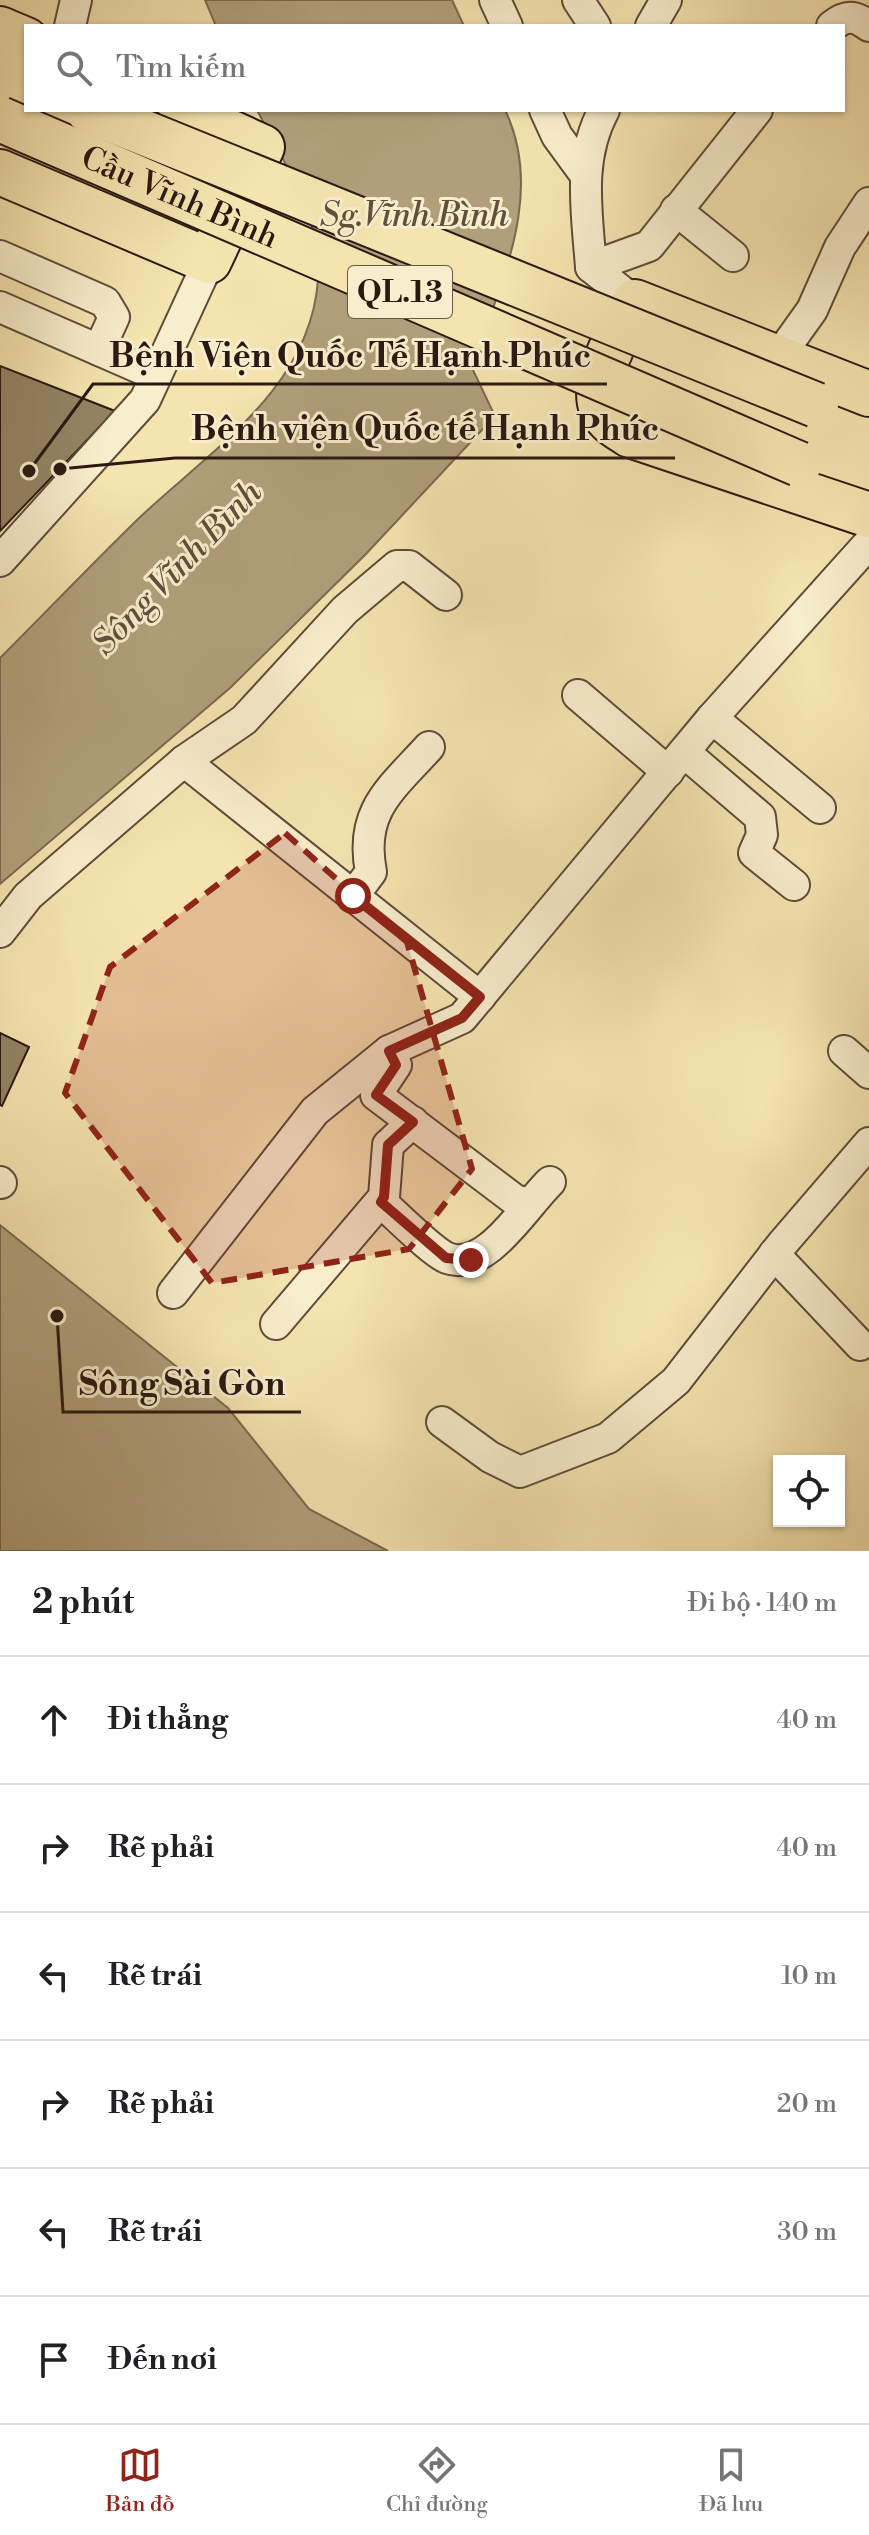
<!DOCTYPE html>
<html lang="vi">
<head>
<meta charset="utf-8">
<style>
  body { margin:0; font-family:"Libre Bodoni",serif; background:#f2f2f2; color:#202124 }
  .controls { position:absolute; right:24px; bottom:24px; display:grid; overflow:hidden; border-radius:0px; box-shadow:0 2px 6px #0004 }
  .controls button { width:72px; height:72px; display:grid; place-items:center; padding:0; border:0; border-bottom:2px solid #e0e0e0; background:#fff; color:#202124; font:40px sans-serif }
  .stop { position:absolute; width:24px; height:24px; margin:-18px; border:6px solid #8f2418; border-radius:50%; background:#fff }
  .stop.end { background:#8f2418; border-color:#fff; box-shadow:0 2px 8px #0008 }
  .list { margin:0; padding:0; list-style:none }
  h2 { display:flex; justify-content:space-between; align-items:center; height:104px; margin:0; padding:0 32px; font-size:34px }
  h2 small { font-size:26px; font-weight:400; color:#757577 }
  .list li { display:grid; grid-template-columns:52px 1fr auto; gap:24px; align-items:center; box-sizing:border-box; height:128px; padding:0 32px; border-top:2px solid #e0e0e0 }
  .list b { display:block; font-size:30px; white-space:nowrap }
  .list em { font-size:26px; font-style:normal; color:#757577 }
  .icon { flex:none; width:44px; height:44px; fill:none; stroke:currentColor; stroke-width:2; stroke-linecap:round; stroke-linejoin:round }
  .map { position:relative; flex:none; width:869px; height:1551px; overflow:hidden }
  .search { position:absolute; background:#fff; box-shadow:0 2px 6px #0004; left:24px; right:24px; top:24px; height:88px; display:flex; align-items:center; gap:20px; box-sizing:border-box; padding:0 28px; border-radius:0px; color:#757577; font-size:30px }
  .sheet { height:872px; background:#fff }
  nav { display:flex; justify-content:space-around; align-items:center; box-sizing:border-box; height:112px; border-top:2px solid #e0e0e0; background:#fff; font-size:22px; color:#757577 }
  nav a { display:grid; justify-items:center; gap:4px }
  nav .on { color:#8f2418 }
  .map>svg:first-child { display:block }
  .water { fill:#b09f7a; stroke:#7b6950; stroke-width:2 }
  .building { fill:#948364; stroke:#2b1911; stroke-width:2 }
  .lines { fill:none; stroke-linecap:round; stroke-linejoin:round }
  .minor-casing { stroke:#5e4c39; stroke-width:34 }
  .highway-casing { stroke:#2b1911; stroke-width:48 }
  .minor { stroke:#f8edcc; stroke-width:30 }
  .highway { stroke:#f5e4b0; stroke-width:44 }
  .highway-bridge-casing { stroke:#2b1911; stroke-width:48; stroke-linecap:butt }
  .highway-bridge { stroke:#f5e4b0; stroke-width:44 }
  .route { stroke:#8f2418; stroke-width:10 }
  .marked { fill:#8f2418; fill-opacity:0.2; stroke:#8f2418; stroke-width:6; stroke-dasharray:16 10; stroke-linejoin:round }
  .labels { text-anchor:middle; stroke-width:6; stroke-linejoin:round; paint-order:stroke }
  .shield { fill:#f8edcc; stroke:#685949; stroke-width:2 }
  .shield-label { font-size:30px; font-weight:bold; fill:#2b1911 }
  .street-label { font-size:32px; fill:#2b1911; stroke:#f8edcc }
  .water-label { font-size:34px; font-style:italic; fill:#604f3b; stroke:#f8edcc }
  .leader { fill:none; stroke:#2b1911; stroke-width:3 }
  .callout-dot { fill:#2b1911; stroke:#f8edcc; stroke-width:3 }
  .callout-label { font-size:34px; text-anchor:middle; font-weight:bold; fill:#2b1911; stroke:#f8edcc; stroke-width:6; stroke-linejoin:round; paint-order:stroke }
</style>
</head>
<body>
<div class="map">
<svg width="869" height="1551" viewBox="0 0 869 1551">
  <rect width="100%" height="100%" fill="#f5e4b0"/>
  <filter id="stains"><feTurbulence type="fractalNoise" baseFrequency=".0025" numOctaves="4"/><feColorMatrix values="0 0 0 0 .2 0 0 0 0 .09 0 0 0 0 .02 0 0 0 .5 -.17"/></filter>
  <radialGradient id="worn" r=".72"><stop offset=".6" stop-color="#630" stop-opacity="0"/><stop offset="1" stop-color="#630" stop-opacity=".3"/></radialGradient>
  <g class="water">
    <path d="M205 0H452L464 26H216Z"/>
    <path d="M257 110H505C546 195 499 285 472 368L495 416 365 555 230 688 0 884V658C46 612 91 565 137 520 208 452 311 389 318 279 322 219 283 161 257 110Z"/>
    <path d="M0 1225 228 1408 309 1509 388 1551H0Z"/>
  </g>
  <g class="building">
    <path d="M0 366 115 411 0 531Z"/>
    <path d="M0 1033 29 1047 2 1106 0 1105Z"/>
  </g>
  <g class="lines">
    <defs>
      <g id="minor">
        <path d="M495 0 507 26"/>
        <path d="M578 0 595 26"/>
        <path d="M70 26 76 0"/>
        <path d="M651 26 666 0"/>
        <path d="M832 26C846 15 854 15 869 26"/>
        <path d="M545 110 557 136 584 173"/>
        <path d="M604 110C577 160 587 213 591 267L635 302"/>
        <path d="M676 210 733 256"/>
        <path d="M0 256 105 302 114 317 99 350"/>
        <path d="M591 267 649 246 757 110"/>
        <path d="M0 307 156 375"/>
        <path d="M777 359 812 310 840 247 869 203"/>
        <path d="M0 561 145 400 209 261"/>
        <path d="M578 695 668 772"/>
        <path d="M712 718 820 808"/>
        <path d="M684 752 760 817 762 835 754 853 794 885"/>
        <path d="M184 761 480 997"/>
        <path d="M353 896 371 872C359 811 391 789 429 747"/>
        <path d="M0 932 28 896 184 761 244 720 345 610 397 566H409L446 595"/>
        <path d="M389 1051 396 1065 376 1095 515 1200 527 1204"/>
        <path d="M844 1051 869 1073"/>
        <path d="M0 1182 1 1183"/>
        <path d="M381 1202C395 1214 432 1252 447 1258 486 1273 524 1207 550 1182"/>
        <path d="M774 1254 860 1345"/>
        <path d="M173 1293 315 1111 389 1051 462 1018 712 718 869 543"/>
        <path d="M276 1324 384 1197 388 1145 413 1122"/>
        <path d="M442 1422 490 1457 520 1472 608 1438 676 1381 783 1243 869 1143"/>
      </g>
      <g id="highway">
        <path d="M0 29 26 40"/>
        <path d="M0 75 26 85"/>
        <path d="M0 172 209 261 262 147 181 110"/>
        <path d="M869 394 635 302C620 330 581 392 609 420 614 426 623 430 630 435L869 515"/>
      </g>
    </defs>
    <use href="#minor" class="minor-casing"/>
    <use href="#highway" class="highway-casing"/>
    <use href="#minor" class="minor"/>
    <use href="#highway" class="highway"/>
    <defs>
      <g id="highway-bridge">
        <path d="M88 110 816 405"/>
        <path id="s1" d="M0 119 799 464"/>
      </g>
    </defs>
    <use href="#highway-bridge" class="highway-bridge-casing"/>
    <use href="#highway-bridge" class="highway-bridge"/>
  </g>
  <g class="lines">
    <path class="route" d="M353 896 480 997 462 1018 389 1051 396 1065 376 1095 413 1122 388 1145 384 1197 381 1202 446 1258 471 1260"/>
  </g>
  <path class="marked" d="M285 833 407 942 472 1169 409 1249 212 1283 65 1093 110 967Z"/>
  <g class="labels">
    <rect class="shield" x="348" y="266" width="104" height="52" rx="6"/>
    <g class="shield-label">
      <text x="400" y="302">QL.13</text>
    </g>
    <g class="street-label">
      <text dy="11" stroke="none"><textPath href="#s1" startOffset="196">Cầu Vĩnh Bình</textPath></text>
    </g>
    <g class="water-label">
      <text x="414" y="226">Sg.Vĩnh Bình</text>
      <text transform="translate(176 567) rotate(-46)" y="12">Sông Vĩnh Bình</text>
    </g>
  </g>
  <path class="leader" d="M29 471L93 384H607M60 469L175 458H675M57 1316L63 1412H301"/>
  <g class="callout-dot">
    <circle cx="29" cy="471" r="8"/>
    <circle cx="60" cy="469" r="8"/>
    <circle cx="57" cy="1316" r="8"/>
  </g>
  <g class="callout-label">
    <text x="350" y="367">Bệnh Viện Quốc Tế Hạnh Phúc</text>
    <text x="425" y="440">Bệnh viện Quốc tế Hạnh Phúc</text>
    <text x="182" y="1395">Sông Sài Gòn</text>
  </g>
  <rect width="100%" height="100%" filter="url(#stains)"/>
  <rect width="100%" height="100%" fill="url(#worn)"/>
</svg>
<div class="controls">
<button><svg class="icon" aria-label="locate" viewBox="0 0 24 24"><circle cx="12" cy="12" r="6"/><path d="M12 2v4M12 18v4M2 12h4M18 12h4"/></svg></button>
</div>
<div class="stop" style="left:353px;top:896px"></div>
<div class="stop end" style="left:471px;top:1260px"></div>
<div class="search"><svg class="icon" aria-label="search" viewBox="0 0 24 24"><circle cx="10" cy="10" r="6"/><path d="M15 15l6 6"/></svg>Tìm kiếm</div>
</div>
<section class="sheet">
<h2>2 phút<small>Đi bộ · 140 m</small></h2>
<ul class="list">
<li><svg class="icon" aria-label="ahead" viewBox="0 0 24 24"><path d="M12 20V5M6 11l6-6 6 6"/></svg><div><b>Đi thẳng</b></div><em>40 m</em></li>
<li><svg class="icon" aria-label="right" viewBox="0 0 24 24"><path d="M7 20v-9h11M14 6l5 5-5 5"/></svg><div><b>Rẽ phải</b></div><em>40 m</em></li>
<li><svg class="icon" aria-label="left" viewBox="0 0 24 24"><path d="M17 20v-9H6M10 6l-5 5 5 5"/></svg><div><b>Rẽ trái</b></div><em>10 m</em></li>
<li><svg class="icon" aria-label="right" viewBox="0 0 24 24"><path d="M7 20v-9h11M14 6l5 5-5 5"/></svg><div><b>Rẽ phải</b></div><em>20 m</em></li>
<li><svg class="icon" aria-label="left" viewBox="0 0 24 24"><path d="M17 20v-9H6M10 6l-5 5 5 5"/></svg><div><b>Rẽ trái</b></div><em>30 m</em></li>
<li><svg class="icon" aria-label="arrive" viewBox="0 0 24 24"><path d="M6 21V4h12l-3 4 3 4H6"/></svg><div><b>Đến nơi</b></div></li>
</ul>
</section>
<nav>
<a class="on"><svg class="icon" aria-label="map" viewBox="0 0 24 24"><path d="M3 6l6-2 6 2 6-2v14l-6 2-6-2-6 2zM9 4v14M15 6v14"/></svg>Bản đồ</a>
<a><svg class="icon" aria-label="directions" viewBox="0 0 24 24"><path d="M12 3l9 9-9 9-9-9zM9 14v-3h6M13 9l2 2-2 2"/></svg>Chỉ đường</a>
<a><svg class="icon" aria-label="saved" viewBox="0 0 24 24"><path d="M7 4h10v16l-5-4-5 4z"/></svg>Đã lưu</a>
</nav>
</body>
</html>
